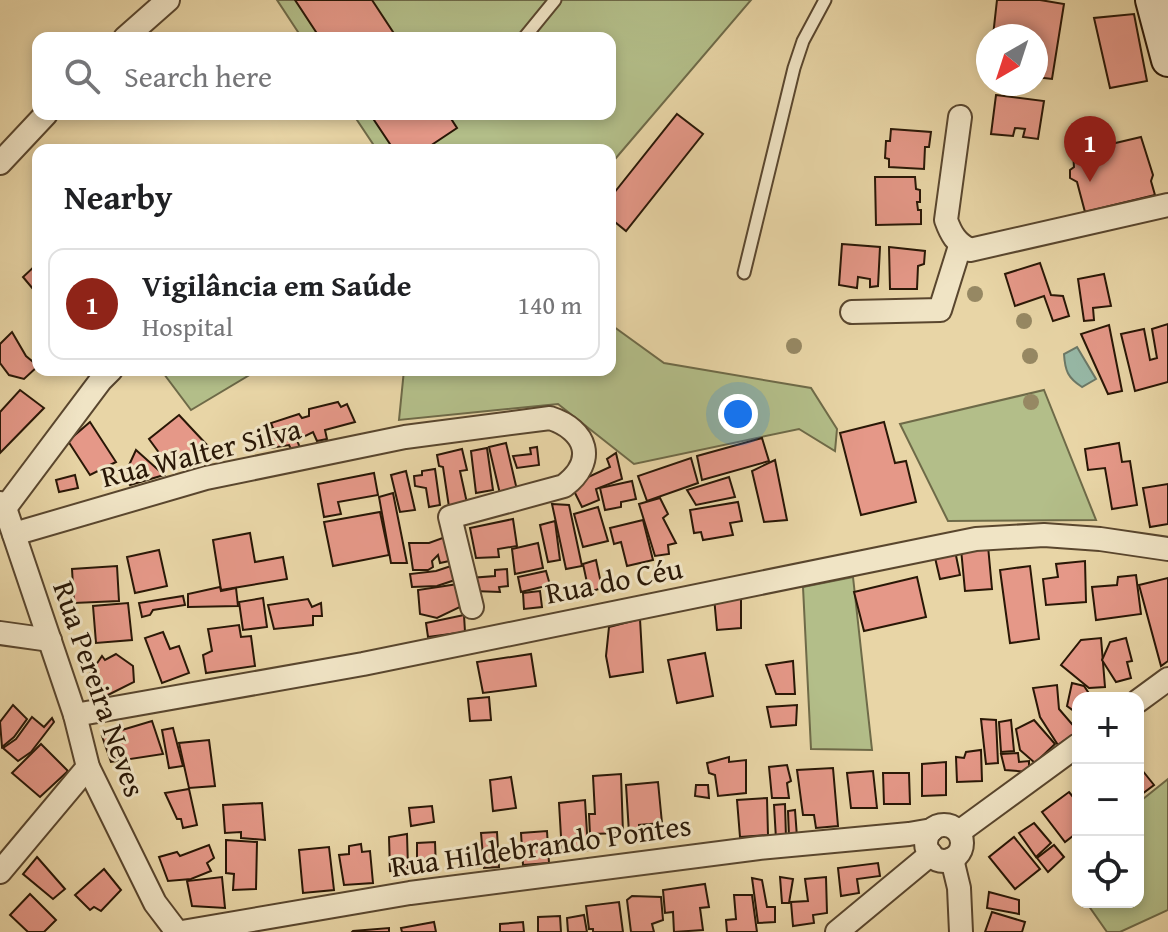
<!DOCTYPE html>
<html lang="en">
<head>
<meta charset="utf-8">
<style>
  body { margin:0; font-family:"Gentium Book Plus",serif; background:#f6f6f6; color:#202124 }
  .controls { position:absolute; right:24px; bottom:24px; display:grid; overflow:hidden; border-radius:16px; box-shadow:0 4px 12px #0003 }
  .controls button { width:72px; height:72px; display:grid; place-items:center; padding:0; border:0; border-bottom:2px solid #e0e0e0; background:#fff; color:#202124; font:40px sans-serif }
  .compass { position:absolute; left:976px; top:24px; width:72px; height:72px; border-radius:50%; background:#fff; box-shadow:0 4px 12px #0003; rotate:219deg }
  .you { position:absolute; left:738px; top:414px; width:28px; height:28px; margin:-20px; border:6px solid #fff; border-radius:50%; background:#1a73e8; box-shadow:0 0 0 12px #1a73e833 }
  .badge { display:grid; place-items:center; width:52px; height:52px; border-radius:50%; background:#8f2418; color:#fff; font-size:26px; font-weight:700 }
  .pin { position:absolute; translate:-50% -66px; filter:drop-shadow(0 2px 4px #0008) }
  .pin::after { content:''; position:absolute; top:42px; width:28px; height:24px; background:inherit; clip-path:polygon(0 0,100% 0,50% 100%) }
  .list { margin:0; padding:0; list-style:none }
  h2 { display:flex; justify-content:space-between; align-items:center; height:104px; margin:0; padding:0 32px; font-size:34px }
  h2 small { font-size:26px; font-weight:400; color:#757577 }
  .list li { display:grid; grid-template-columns:52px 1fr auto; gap:24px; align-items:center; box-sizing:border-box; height:112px; margin:0 16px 16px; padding:0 16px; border:2px solid #e0e0e0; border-radius:16px }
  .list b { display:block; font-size:30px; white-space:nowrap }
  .list p { margin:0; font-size:26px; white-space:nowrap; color:#757577 }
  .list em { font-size:26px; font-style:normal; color:#757577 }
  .icon { flex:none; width:44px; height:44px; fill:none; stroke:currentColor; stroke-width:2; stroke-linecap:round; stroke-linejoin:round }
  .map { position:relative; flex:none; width:1168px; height:932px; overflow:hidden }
  .search { position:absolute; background:#fff; box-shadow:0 4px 12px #0003; left:32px; top:32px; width:584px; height:88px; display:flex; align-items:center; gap:20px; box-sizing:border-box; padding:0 28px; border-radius:16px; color:#757577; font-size:30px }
  .panel { position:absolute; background:#fff; box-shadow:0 4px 12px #0003; left:32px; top:144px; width:584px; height:232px; border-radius:16px }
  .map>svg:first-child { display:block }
  .green { fill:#b3be89; stroke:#6e6a48; stroke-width:2 }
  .water { fill:#97b9a7; stroke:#6b7867; stroke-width:2 }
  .building { fill:#e59888; stroke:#291706; stroke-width:2 }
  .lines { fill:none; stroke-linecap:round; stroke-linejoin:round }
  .service-casing { stroke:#59462e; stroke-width:15 }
  .minor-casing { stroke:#59462e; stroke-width:26 }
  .secondary-casing { stroke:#291706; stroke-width:36 }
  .service { stroke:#f0e4c5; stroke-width:11 }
  .minor { stroke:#f0e4c5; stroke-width:22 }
  .secondary { stroke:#f0e4c5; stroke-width:32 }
  .tree { fill:#968863 }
  .labels { text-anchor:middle; stroke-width:6; stroke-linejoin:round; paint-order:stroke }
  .street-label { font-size:30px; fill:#291706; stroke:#f0e4c5 }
</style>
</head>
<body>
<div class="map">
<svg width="1168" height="932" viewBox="0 0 1168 932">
  <rect width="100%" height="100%" fill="#e8d5a6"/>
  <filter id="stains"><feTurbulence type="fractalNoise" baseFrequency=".0025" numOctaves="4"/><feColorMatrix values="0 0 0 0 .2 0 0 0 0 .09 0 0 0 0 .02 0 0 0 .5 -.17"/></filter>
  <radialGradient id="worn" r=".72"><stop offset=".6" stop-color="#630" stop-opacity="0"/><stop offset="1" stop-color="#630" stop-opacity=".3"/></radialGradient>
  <g class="green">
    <path d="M277 0H751L610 165V150H377L353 114H610V38H302Z"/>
    <path d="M610 324 664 363 811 388 837 429 835 451 799 429 634 464 558 404 399 420 404 370H610Z"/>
    <path d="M161 370H258L191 410Z"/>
    <path d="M1044 390 1096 520 948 521 900 424Z"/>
    <path d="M853 577 872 750 811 749 803 587Z"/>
    <path d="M1168 779V910L1120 932H1107L1086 902H1138V803Z"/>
  </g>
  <path class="water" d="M1077 347 1096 379 1082 387C1068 378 1065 371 1064 354Z"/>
  <g class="building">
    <path d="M295 0H372L397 38H320Z"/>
    <path d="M997 0H1040L1064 4 1052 79 1036 77V36H993Z"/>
    <path d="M1134 14 1147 81 1110 88 1094 18Z"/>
    <path d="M996 95 1044 101 1038 139 1023 137 1025 129 1015 128 1013 136 991 134Z"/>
    <path d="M370 114H448L457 128 424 150H394Z"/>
    <path d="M677 114 703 134 626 231 610 218V198Z"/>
    <path d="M891 129 931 132 929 147H925L924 169 889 167V159L885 158 886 141H890Z"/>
    <path d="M1141 137 1153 175 1151 181 1155 195 1085 212 1077 182 1070 178V170L1074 167 1073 153Z"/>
    <path d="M875 177H915L916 189 920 190V202H917L918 210H921V224L876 225Z"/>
    <path d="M842 244 880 247 878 286 870 287V279L858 277 857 288 839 285Z"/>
    <path d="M889 247 925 251 924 264 918 266 917 289H890Z"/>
    <path d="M38 263V295L23 277Z"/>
    <path d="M1040 263 1051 295 1063 296 1069 316 1053 321 1044 296 1015 306 1005 274Z"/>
    <path d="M1104 274 1111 306 1093 308 1094 320 1084 321 1078 279Z"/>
    <path d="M1168 324V382L1135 391 1121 334 1144 329 1150 360 1157 358 1152 329Z"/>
    <path d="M1109 325 1122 391 1108 394 1081 334Z"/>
    <path d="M12 332 26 356 38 366 24 379 9 375 0 363V344Z"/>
    <path d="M20 390 44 408 0 453V412Z"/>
    <path d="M338 402 341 407 347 404 355 422 325 430 327 439 317 441 313 432 297 440 300 448 292 451 289 445 271 448 265 432 273 428 271 423 299 414 302 418 309 416V409Z"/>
    <path d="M179 415 207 445 177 468 160 454 149 439Z"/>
    <path d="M90 422 116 462 90 475 68 441Z"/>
    <path d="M884 422 895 463 906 461 916 502 861 515 840 433Z"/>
    <path d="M762 438 769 461 702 480 697 456Z"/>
    <path d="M506 443 517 490 500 494 489 447Z"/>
    <path d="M1119 443 1122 462 1130 461 1137 505 1112 509 1105 468 1088 470 1085 449Z"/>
    <path d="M537 447 539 465 517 468 513 456 531 454 530 448Z"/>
    <path d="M487 448 493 490 476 493 471 451Z"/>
    <path d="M462 449 467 470 460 471 467 503 449 507 443 467 439 466 437 455Z"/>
    <path d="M136 450 164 475 130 485 124 476Z"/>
    <path d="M616 453 622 479 596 489 599 500 582 507 571 485 610 467 607 459Z"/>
    <path d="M691 458 698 483 647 501 638 476Z"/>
    <path d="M775 460 787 520 764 522 752 471Z"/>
    <path d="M435 469 440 505 429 507 426 488 415 486 414 476 422 475V471Z"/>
    <path d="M406 471 415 510 400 512 391 475Z"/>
    <path d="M374 473 378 495 338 502 341 514 324 517 318 484Z"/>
    <path d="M75 475 78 488 59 492 56 480Z"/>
    <path d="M729 477 735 497 696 505 687 490Z"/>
    <path d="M632 481 636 499 621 502V507L605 510 600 488Z"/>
    <path d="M1168 484V524L1150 527 1143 488Z"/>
    <path d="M393 493 407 563H391L379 497Z"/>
    <path d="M660 498 668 514 663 518 676 543 668 545 669 554 655 556 639 504Z"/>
    <path d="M738 502 742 521 730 523 733 535 703 540 701 532 694 533 690 510Z"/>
    <path d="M552 504 569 505 582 566 566 569Z"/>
    <path d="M598 507 608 541 583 547 574 514Z"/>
    <path d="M380 512 389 555 333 566 324 522Z"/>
    <path d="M513 519 517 546 498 549 499 557 476 558 470 528Z"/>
    <path d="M643 520 653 560 627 566 621 542 614 544 610 528Z"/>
    <path d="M555 521 560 560 548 562 540 525Z"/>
    <path d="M250 533 255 562 283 557 287 579 221 590 213 540Z"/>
    <path d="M448 536 454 560 440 563 438 555 432 561 433 567 428 570H413L409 543H429Z"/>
    <path d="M953 541 960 575 940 579 932 545Z"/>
    <path d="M538 543 543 568 515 574 512 549Z"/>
    <path d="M988 546 992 589 965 591 961 549Z"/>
    <path d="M159 550 167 586 135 593 127 557Z"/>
    <path d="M596 560 602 588 589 592 583 564Z"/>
    <path d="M1085 561 1086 602 1046 605 1043 579 1058 577 1056 564Z"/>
    <path d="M454 565 458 579 437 586 412 587 410 574 436 571Z"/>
    <path d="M117 566 119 601 74 603 72 569Z"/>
    <path d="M1030 566 1039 639 1010 643 1000 570Z"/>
    <path d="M507 569 508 586 499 587 500 592 473 591 470 578 495 576V570Z"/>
    <path d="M546 571 550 585 521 592 518 577Z"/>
    <path d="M1136 575 1141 614 1096 620 1092 587 1117 585 1118 577Z"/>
    <path d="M917 577 926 617 864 631 854 592Z"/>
    <path d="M1168 578V661L1161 666 1139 585Z"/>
    <path d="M458 584 460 607 437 618 420 614 418 590Z"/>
    <path d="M220 587 221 591 236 588 238 606 188 607V594Z"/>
    <path d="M540 591 542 607 524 609 523 593Z"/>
    <path d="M741 595V628L717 630 714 597Z"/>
    <path d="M183 596 185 605 153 610 150 615 142 617 139 603Z"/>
    <path d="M263 598 267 627 243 630 239 602Z"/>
    <path d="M308 599 312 607 321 603 322 616H313V625L274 629 268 605Z"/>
    <path d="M128 603 132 640 96 643 93 606Z"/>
    <path d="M464 615 465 632 428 637 426 623Z"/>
    <path d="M640 619 643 672 610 677 606 656 609 627Z"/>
    <path d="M239 625 241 637 251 636 255 666 206 673 203 655 212 651 208 629Z"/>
    <path d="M163 632 170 649 179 646 189 673 162 683 145 638Z"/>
    <path d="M1101 638 1105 687 1089 688 1061 665 1081 640Z"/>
    <path d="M1126 638 1132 661 1127 662 1131 678 1116 682 1102 660 1110 642Z"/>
    <path d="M705 653 713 696 677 703 668 660Z"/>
    <path d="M116 654 133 666 134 682 104 697 85 681 102 656 105 660Z"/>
    <path d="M531 654 536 686 483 693 477 662Z"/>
    <path d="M793 661 795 694H776L766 665Z"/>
    <path d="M1072 683 1084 686 1092 698H1078V714L1067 706Z"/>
    <path d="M1057 685 1059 709 1078 731 1058 745 1040 717 1033 688Z"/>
    <path d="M489 697 491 720 470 721 468 699Z"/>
    <path d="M13 705 27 719 14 737 2 747 0 722Z"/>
    <path d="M797 705 796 725 771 727 767 707Z"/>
    <path d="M32 717 44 727 52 718 54 722 31 752 18 761 3 748 16 739Z"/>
    <path d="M981 719 996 720 998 763 986 764Z"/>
    <path d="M1011 720 1014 751 1001 752 999 722Z"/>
    <path d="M1034 720 1055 744 1035 763 1020 750 1016 729Z"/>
    <path d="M152 721 163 754 111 762 102 736Z"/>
    <path d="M173 728 183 766 169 768 162 730Z"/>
    <path d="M209 740 215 786 189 788 179 743Z"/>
    <path d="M41 744 68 771 40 797 12 773Z"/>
    <path d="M981 750 982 781 957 782 956 757 964 758 966 752Z"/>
    <path d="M1018 753 1019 762 1029 761V772L1005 770 1001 754Z"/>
    <path d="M729 757V762L746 760V793L718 796 715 775 709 773 707 763Z"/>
    <path d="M946 762V795L922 796V764Z"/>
    <path d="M787 765 791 781 787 783 789 798H772L769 767Z"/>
    <path d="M1138 765 1154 785 1138 797Z"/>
    <path d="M833 768 838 826 816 828 814 815H803L797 770Z"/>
    <path d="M873 771 877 808H851L847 773Z"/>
    <path d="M883 773H909L910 804H884Z"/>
    <path d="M621 774 623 833 590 834 589 814H595L593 776Z"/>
    <path d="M511 777 516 808 493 811 490 780Z"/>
    <path d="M658 782 662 823 639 825V833H629L626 785Z"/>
    <path d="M696 785H708L709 798 695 796Z"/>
    <path d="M189 789 197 825 183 828 181 819H177L165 793Z"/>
    <path d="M1069 792 1078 803V832L1065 842 1042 812Z"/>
    <path d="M767 798 768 835 740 837 737 800Z"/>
    <path d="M585 800 588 850 562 853 559 803Z"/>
    <path d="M262 803 265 840 241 838V832L225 833 223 805Z"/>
    <path d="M785 804 786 838 776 839 774 805Z"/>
    <path d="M432 806 434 822 411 826 409 808Z"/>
    <path d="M795 810 797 837H789L788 811Z"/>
    <path d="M1034 823 1051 843 1036 857 1019 833Z"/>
    <path d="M547 831 549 863 523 865 521 833Z"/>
    <path d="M497 832 499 867 484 868 481 833Z"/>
    <path d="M407 834 408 868 390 871 389 837Z"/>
    <path d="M1014 837 1040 869 1015 889 989 857Z"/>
    <path d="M226 840 257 842 256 889 233 890 234 874 226 873Z"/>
    <path d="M435 842 436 869 417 870V843Z"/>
    <path d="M361 844 362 852 370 851 373 883 344 885 339 855 349 854V846Z"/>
    <path d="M209 845 214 858 207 863 211 871 191 879 168 881 159 857 177 852 180 856Z"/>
    <path d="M1054 845 1064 857 1048 872 1037 858Z"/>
    <path d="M329 847 334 890 303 893 299 850Z"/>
    <path d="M37 857 65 889 53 899 23 874Z"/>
    <path d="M878 863 880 876 857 879 859 893 841 896 838 868Z"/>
    <path d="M104 869 121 890 101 911 94 907 90 910 75 895Z"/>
    <path d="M222 877 225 908 192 906 187 881Z"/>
    <path d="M780 877 793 879 789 903H782Z"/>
    <path d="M826 877 827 913 813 915 814 923 793 926 791 902 808 901 805 879Z"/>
    <path d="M752 878 762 880 767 907H775V922L758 923Z"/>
    <path d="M705 884 709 907 700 908 703 930 674 932 673 912 665 913 663 890Z"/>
    <path d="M989 892 1019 900V914L987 908Z"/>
    <path d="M30 894 56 920 44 932H28L10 915Z"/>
    <path d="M734 895H752L757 932H727L726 920 736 919Z"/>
    <path d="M632 896 661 897 663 920 652 924 654 932H631L627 900Z"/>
    <path d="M619 902 623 932H593V929H589L586 906Z"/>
    <path d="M992 912 1025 922 1022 932H985Z"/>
    <path d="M584 915 587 932H568L567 918Z"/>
    <path d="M560 916 561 932H538V917Z"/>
    <path d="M434 922 436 932H402L401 928Z"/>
    <path d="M523 922 524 932H500V924Z"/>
    <path d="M389 928V932H352L353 931Z"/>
  </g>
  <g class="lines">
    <defs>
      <g id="service">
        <path d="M524 38 555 0"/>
        <path d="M744 273 794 68 803 41 825 0"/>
      </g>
      <g id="minor">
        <path d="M125 38 168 0"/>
        <path d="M960 117 946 220C951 234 956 243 970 250L1168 205"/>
        <path d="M0 163 46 114"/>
        <path d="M852 312 940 310 960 246"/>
        <path d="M0 503 5 508 75 715 88 767 155 903 177 932"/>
        <path d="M5 508 101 380 111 370"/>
        <path d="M14 534 206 478 405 437 550 418C587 430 597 461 564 486L450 517 472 607"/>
        <path d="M0 633 50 640"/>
        <path d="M1138 701 1168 679"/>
        <path d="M75 715 363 664 976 539 1044 535 1100 539 1168 549"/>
        <circle cx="944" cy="843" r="18"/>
        <path d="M959 832 1078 745"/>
        <path d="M952 859 959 888 961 932"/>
        <path d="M0 872 88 767"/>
        <path d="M182 932 410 893 759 848 909 834 932 830"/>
        <path d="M837 932 931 854"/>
      </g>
      <path id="secondary" d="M1152 0 1168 60"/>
    </defs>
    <use href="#service" class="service-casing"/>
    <use href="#minor" class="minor-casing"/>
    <use href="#secondary" class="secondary-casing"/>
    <use href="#service" class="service"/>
    <use href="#minor" class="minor"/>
    <use href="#secondary" class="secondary"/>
  </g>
  <g class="tree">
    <circle cx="975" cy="294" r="8"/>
    <circle cx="1024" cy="321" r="8"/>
    <circle cx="794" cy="346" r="8"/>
    <circle cx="1030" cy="356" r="8"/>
    <circle cx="1031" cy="402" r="8"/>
  </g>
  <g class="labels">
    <g class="street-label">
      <text transform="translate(201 453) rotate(-14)" y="10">Rua Walter Silva</text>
      <text transform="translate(614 581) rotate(-11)" y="10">Rua do Céu</text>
      <text transform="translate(99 689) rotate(71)" y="10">Rua Pereira Neves</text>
      <text transform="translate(541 846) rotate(-8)" y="10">Rua Hildebrando Pontes</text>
    </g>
  </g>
  <rect width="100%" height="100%" filter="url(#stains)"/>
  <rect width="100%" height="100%" fill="url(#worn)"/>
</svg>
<div class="controls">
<button>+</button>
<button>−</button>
<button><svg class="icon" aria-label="locate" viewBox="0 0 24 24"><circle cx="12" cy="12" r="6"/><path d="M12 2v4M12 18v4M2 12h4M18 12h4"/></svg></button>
</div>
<svg class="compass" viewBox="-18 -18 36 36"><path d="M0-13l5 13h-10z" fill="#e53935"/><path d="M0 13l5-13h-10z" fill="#757577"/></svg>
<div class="you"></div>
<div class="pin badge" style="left:1090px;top:182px">1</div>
<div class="search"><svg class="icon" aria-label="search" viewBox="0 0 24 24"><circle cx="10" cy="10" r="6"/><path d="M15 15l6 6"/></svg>Search here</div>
<section class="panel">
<h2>Nearby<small></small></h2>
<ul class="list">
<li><span class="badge">1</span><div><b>Vigilância em Saúde</b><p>Hospital</p></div><em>140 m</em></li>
</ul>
</section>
</div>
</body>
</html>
